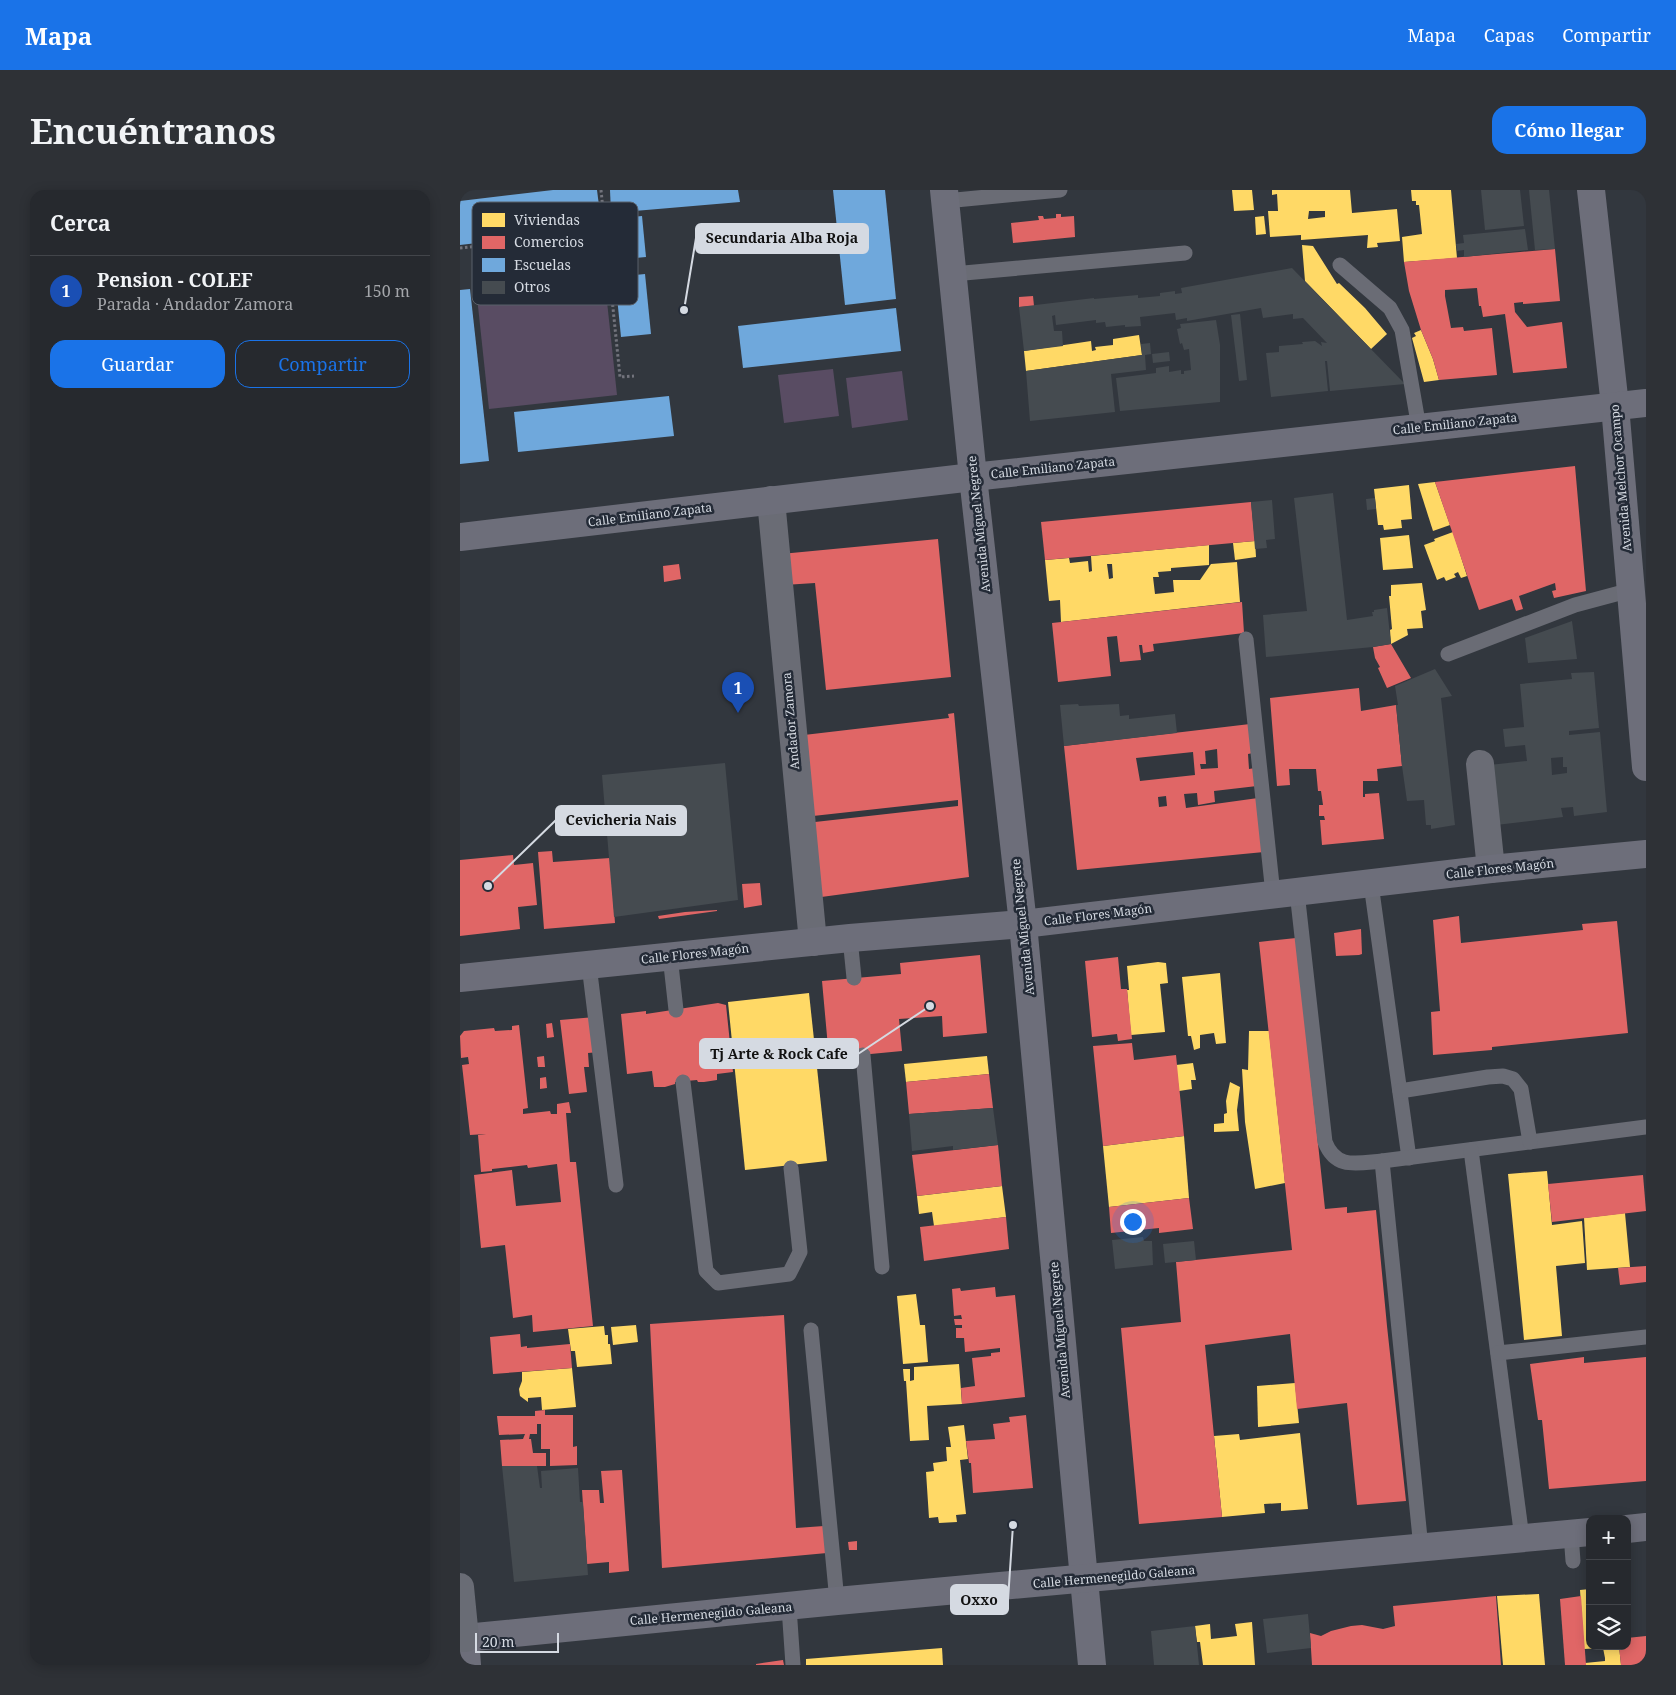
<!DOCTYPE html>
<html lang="es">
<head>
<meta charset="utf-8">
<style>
  body { margin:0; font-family:"Noto Serif",serif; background:#2e3136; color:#f1f3f6 }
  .controls { position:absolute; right:15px; bottom:15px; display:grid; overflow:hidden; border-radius:10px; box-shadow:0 2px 12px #0003 }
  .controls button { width:45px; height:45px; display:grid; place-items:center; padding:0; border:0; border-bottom:1px solid #42454a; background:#26292e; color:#f1f3f6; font:25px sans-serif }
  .scale { position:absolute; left:15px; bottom:12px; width:84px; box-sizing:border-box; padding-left:5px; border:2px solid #d5dae2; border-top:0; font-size:14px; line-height:18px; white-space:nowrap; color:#d5dae2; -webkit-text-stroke:4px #242b37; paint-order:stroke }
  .you { position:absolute; left:672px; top:1031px; width:18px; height:18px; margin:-12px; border:4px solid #fff; border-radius:50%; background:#1a73e8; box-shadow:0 0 0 8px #1a73e833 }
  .badge { display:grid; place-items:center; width:32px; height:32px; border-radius:50%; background:#1a73e8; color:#fff; font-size:16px; font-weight:700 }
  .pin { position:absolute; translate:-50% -41px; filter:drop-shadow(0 1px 2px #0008) }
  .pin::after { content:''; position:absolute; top:26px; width:18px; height:15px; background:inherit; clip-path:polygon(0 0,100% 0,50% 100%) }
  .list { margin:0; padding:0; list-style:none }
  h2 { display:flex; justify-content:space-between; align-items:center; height:65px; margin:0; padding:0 20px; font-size:21px }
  h2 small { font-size:16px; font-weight:400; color:#a4a6aa }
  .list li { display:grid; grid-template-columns:32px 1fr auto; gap:15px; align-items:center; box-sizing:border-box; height:70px; padding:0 20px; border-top:1px solid #42454a }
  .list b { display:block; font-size:19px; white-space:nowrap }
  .list p { margin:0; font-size:16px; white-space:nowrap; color:#a4a6aa }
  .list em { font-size:16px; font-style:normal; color:#a4a6aa }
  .actions { display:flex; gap:10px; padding:15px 20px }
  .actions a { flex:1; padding:11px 0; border:1px solid #1a73e8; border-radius:15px; text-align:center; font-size:18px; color:#1a73e8 }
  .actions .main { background:#1a73e8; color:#fff }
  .icon { flex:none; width:28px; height:28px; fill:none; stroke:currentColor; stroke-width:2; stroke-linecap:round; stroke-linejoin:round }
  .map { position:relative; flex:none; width:1186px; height:1475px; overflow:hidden; border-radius:15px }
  header { display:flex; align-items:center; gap:30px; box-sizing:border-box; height:70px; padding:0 25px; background:#1a73e8; color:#fff }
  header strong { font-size:24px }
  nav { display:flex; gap:28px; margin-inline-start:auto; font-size:18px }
  .intro { display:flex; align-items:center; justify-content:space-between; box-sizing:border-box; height:120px; padding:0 30px }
  h1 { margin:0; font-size:35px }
  .button { padding:12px 22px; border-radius:15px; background:#1a73e8; color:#fff; font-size:18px; font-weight:700 }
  main { display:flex; gap:30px; padding:0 30px }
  aside { flex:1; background:#26292e; border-radius:15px; box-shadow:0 2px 12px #0003 }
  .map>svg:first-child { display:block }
  .green { fill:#594c63 }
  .homes { fill:#ffd966; fill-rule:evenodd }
  .shops { fill:#e06666; fill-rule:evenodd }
  .schools { fill:#6fa8dc }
  .building { fill:#454b50; fill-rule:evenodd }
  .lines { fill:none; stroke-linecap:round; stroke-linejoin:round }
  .path { stroke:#73747d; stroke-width:3; stroke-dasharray:2.5 2.5; stroke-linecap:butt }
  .lane { stroke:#6a6c75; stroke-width:15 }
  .street { stroke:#6a6c75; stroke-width:28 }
  .secondary { stroke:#6d6e7a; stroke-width:28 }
  .primary { stroke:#696c75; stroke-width:28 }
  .labels { text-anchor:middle; stroke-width:5; stroke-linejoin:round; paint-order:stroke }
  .street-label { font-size:12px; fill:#d5dae2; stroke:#242b37 }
  .key { fill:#242b37; stroke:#59606a; stroke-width:1 }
  .key-label { font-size:14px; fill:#d5dae2 }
  .leader { fill:none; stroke:#d5dae2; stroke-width:2 }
  .callout-dot { fill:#d5dae2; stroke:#242b37; stroke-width:2 }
  .callout { fill:#d5dae2; stroke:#d5dae2; stroke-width:2 }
  .callout-label { font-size:14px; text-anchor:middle; font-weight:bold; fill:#111 }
</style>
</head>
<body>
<header>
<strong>Mapa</strong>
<nav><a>Mapa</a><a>Capas</a><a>Compartir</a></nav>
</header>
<div class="intro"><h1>Encuéntranos</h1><a class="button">Cómo llegar</a></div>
<main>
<aside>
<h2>Cerca<small></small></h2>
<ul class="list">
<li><span class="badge" style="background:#1a4fb4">1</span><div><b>Pension - COLEF</b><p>Parada · Andador Zamora</p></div><em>150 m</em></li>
</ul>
<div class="actions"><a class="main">Guardar</a><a>Compartir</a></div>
</aside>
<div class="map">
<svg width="1186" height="1475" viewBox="0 0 1186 1475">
  <rect width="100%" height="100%" fill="#32373e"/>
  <g class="green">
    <path d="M140 46 157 205 29 219 12 60Z"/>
    <path d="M373 179 379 226 324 233 318 185Z"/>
    <path d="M442 181 448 230 392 238 386 188Z"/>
  </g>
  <g class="homes">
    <path d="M772 0H792L794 20 774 21Z"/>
    <path d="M812 0H890L892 23 937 19 940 51 917 53 918 57 907 58 908 45 841 50V45L810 47 808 21H818L817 4 812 5ZM849 21H865V27L848 29Z"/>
    <path d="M951 0H991L997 68 944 72 942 47 962 44 959 15H956V11H952Z"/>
    <path d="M804 26 806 44 796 45 795 27Z"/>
    <path d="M842 55 853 56 877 94 879 93 905 118 927 144 911 159 845 91Z"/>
    <path d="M961 140 973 169 979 190 964 192 952 148 956 146 954 143Z"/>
    <path d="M679 145 682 165 566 181 564 161 631 151 632 161 636 160 635 157 653 155V149Z"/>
    <path d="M975 292 990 335 973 341 958 294Z"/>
    <path d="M949 295 952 329 941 330 942 338 924 340 923 335H918L914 299Z"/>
    <path d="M993 342 1007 386 1001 388 998 382 994 384 996 387 986 391 984 387 977 390 964 355 975 351 974 349Z"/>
    <path d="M949 345 953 378 923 380 920 348Z"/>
    <path d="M795 351 796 367 775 370 773 353Z"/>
    <path d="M749 355V375L711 378V381L698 382 699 387H693L695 404 714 402 713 390H740L751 374 777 372 780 412 601 432 600 410 589 411 585 370 609 368 610 373 628 371 629 382 632 381 631 366ZM647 374H652L653 388 649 389Z"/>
    <path d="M962 393 966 420 961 421 963 438 947 439 948 445 931 454 930 440 932 439 929 406H931V395Z"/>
    <path d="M698 772 706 773 708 793 700 794 705 842 671 845 667 800H669L667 776Z"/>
    <path d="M760 783 766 853 756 854 754 843 740 845V858L734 860 731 846H728L722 787Z"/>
    <path d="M349 803 367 971 285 980 268 812Z"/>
    <path d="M789 841H809L825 993 795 999 785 932 782 879 788 880Z"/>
    <path d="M527 866 529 884 446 892 444 874Z"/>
    <path d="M733 873 736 890H731L732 899 719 901 716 875Z"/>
    <path d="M770 892 780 897 777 920 779 941 754 942V934L764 933V924L767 923 766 911Z"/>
    <path d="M724 946 729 1008 649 1017 643 956Z"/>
    <path d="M1087 981 1092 1035 1122 1031 1125 1073 1096 1076 1102 1146 1064 1150 1048 984Z"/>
    <path d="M542 996 546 1027 474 1036 472 1022 459 1024 457 1006Z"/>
    <path d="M1165 1023 1170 1077 1127 1080 1124 1028Z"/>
    <path d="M456 1104 460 1135H465L468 1172 443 1174 437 1106Z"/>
    <path d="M176 1135 178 1152 153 1155 151 1137Z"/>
    <path d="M144 1136 145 1145H148V1154H150L152 1174 117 1177 115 1161H111L108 1139Z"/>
    <path d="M499 1174 502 1214 467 1216 469 1250 450 1251 446 1191H444L443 1179H450V1191L454 1190V1177Z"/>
    <path d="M112 1178 116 1217 82 1220 81 1207 68 1208V1212L60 1206 59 1199 62 1191V1182Z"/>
    <path d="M835 1193 839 1233 798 1237 797 1196Z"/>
    <path d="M504 1235 508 1269 500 1270 506 1324 496 1325 497 1332 479 1333 478 1327 469 1328 466 1282 474 1281 473 1273 487 1271 486 1257H491L488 1237Z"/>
    <path d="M840 1243 848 1319 821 1321V1313L804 1314 805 1323 762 1327 754 1246 779 1244 780 1250Z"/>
    <path d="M1130 1399V1456H1159L1161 1475H1126L1125 1473 1145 1471V1468L1143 1458 1124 1459 1120 1400Z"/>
    <path d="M1079 1404 1085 1475H1043L1037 1406Z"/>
    <path d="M792 1432 795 1475H743L740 1452H737L735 1436 750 1434 751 1449 777 1446 775 1434Z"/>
    <path d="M482 1458 483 1475H346V1469Z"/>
  </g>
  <g class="shops">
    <path d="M596 24H601V27L614 26 615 47 553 53 551 33 579 30 578 26H583L584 29 596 28Z"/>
    <path d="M1095 59 1100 111 1063 114V112L1054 113 1055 122 1067 137 1102 132 1107 178 1053 183 1045 124 1023 127 1021 116H1019L1017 98 985 100V106L991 138 1003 137 1004 141 1032 138 1037 185 979 190 973 169 961 140 949 101 944 72Z"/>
    <path d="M573 106 574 116 559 117V107Z"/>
    <path d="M1115 276 1126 401 1094 408 1092 401 1096 400 1095 393 1059 406 1063 419 1056 421 1052 409 1019 420 975 292Z"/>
    <path d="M791 312 795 351 585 370 581 332Z"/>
    <path d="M478 349 491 487 366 500 355 393 324 395 321 364Z"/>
    <path d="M219 374 221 389 204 392 203 376Z"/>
    <path d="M782 412 784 443 693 454 694 461 683 463 682 455H679L681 470 660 472 657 446 647 447 651 486 598 492 592 433Z"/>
    <path d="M931 454 951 488 927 498 918 478 920 477 915 468 913 457Z"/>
    <path d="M899 498 901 521 936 515 942 576 917 579 918 591H903V607H905V604L919 603 924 649 862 655 860 630H865L864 626H859V615H863L861 601H858L856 579H829L830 595 817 596 810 508Z"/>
    <path d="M494 523 509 687 354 708 346 633 498 616V610L353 626 344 545 489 528 488 524Z"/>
    <path d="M790 534 793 563 788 564 789 579 795 578 797 596 754 601 755 612 738 615 737 603 724 604 726 618 798 608 804 662 617 680 604 556ZM757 559 758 578 741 579 740 574H746L745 561ZM733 562 735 585 680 591 676 568ZM706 606 707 616 699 617 698 607Z"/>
    <path d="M92 661 93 672 150 668 155 733 84 739 78 662Z"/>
    <path d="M53 665 54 675 73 673 77 715 58 717 60 739 0 746V670Z"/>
    <path d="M300 693 302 715 284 718 282 694Z"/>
    <path d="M257 720V721L199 729 198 726 225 722Z"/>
    <path d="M999 726 1001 753 1123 740 1122 734 1157 731 1168 843 1032 857V860L973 865 971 822 980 821 973 730Z"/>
    <path d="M901 739 902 764 899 765 876 766 874 743Z"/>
    <path d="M836 748 865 1019 887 1017V1023L916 1020 927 1136 946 1311 897 1315 887 1213 837 1219 830 1144 745 1155 762 1327 679 1334 661 1138 721 1132 716 1072 832 1060 799 752Z"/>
    <path d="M520 765 527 843 483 847 482 826 439 829 442 861 369 868 362 791 441 784 440 773Z"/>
    <path d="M658 767 661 799H667L672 849 658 851 657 844 632 847 625 771Z"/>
    <path d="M258 813 266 815 273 882 257 884V890L244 892H238L237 890 215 892V894L205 897H194L192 881 167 884 161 824 186 821V824Z"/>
    <path d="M135 827 139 862 128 863 129 877H124L127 902 109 904 100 830Z"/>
    <path d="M92 833 94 847 87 848 86 834Z"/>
    <path d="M59 835 68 918 63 919V924L90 921 91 924H97V914L109 912 111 923H106L110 972H116L133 1136 73 1142 72 1125 53 1128 45 1055 21 1058 14 985 52 980 56 1016 101 1012 97 974 68 978 67 975 32 979V981L21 982 18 945 26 944 10 945 2 875 9 874 8 867 1 868 0 846 4 841 34 838 35 841 52 840V836Z"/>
    <path d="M672 853 674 870 716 865 724 946 643 956 633 856Z"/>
    <path d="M84 866 85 877H78L77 867Z"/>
    <path d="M529 884 533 918 449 924 446 892Z"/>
    <path d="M86 887 87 898 80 899V888Z"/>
    <path d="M538 955 542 996 457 1006 452 965Z"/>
    <path d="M1183 985 1186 1021 1092 1032 1088 994Z"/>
    <path d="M729 1008 733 1039 699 1043V1038L651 1043 649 1017Z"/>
    <path d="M546 1027 549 1059 464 1071 460 1037Z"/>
    <path d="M1186 1076V1092L1160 1095 1158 1078Z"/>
    <path d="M535 1097 536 1107 555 1105 565 1207 502 1214 501 1198 515 1196 512 1168 531 1166V1163L540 1162V1158L505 1162 504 1148H496V1138H502V1135H495L494 1129H502L501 1125 494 1126 492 1099 500 1098 501 1101Z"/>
    <path d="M324 1125 336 1338 364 1336 367 1363 202 1378 190 1134Z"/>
    <path d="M60 1144 61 1157 67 1156V1158L110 1154 112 1178 33 1184 30 1147Z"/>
    <path d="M1124 1167V1173L1186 1167V1291L1089 1299 1082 1230H1078L1070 1174Z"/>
    <path d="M85 1220V1225H113V1257L117 1256V1275L90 1276V1259H81V1234H77V1244H70L69 1249H71L73 1263H86V1276H42L40 1250 63 1249 65 1244 39 1245 37 1226H75V1221Z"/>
    <path d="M566 1225 573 1298 513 1303 511 1273H509L506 1251 535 1249 533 1234 550 1232 549 1227Z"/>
    <path d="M162 1280 169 1381 149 1383V1372L127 1374 122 1300H139L140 1313H144L141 1281Z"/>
    <path d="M397 1351V1360H389L388 1352Z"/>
    <path d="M1036 1406 1041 1475H852L850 1443 861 1446 871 1441 891 1436 902 1435 923 1439 935 1436 933 1416Z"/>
    <path d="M1121 1406 1126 1475H1105L1100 1409Z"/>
    <path d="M1186 1446V1475H1161L1159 1456H1167V1448Z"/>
    <path d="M323 1470 324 1475H296V1474Z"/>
  </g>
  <g class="schools">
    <path d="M93 0H137L142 39 0 55V11Z"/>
    <path d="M150 0H278L280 12 151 23Z"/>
    <path d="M373 0H425L436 109 385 115Z"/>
    <path d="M182 26 186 67 154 70 151 29Z"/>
    <path d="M185 84 191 144 161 147 155 87Z"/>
    <path d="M10 99 29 271 0 274V100Z"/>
    <path d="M436 118 441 161 283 178 278 136Z"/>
    <path d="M209 206 214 246 58 262 54 222Z"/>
  </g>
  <g class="building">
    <path d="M1021 0H1060L1064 36 1025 40Z"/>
    <path d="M1069 0H1089L1095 59 1075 60Z"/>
    <path d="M1065 39 1068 60 1004 67V60L997 61 996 54 1004 53 1003 45Z"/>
    <path d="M832 78 945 194 870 201 867 171H865L868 201 811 207 806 163 819 162V156L843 154 842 152 855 151 862 156 861 152 867 153 843 128 833 129V124L803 128 801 118 727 131V128L716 130 715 123 680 127 681 136 665 137V135L646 137 645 132 636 133V130L596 135 595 125 592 126 594 141H602L603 156 564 161 559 117 634 108V109L678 105V108L700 106V103L715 101V104L722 103 721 98Z"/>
    <path d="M780 124 787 190 779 191 771 125Z"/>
    <path d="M756 130 760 155V212L660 221 656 188 696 183V178L709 176V182L721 180V184H724V181L731 180 729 159 724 160 722 153 720 154 717 139 721 138 720 134Z"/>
    <path d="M690 153 691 164 685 165 686 180 651 184 655 222 570 231 566 181 682 165 681 154Z"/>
    <path d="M709 162 710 171 693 173 692 164Z"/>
    <path d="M873 303 887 430 913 426 912 422H914V420L927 418 931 454 913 457 806 467 803 425 847 421 834 308Z"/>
    <path d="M915 308 916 319 907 320 906 309Z"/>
    <path d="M812 310 815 349 806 350 807 358 795 359 791 312Z"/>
    <path d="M1112 431 1117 469 1068 473 1065 448Z"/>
    <path d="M975 479 992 506 981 508 995 635 971 639V635H966L964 610 947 611 942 576 936 515H938L935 496Z"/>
    <path d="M1134 482 1139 538 1109 541V545L1140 542 1147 622 1114 626 1113 617 1101 618 1103 627 1036 635 1029 575 1067 571 1065 555 1045 557 1043 539 1064 537 1060 494 1112 489 1111 483ZM1103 567V577H1107V583L1092 585 1091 568Z"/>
    <path d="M618 514 619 516 659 514 660 526 669 525V529L715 524 717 543 604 556 600 515Z"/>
    <path d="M265 573 278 710 154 727 142 585Z"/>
    <path d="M533 918 538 955 493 960V956L452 961 449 924Z"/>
    <path d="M683 1047 684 1051H692L693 1075 655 1079 652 1050Z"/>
    <path d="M734 1051 736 1070 705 1073 703 1054Z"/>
    <path d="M42 1276H77L80 1298H82L81 1281 118 1278 120 1312H123L128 1385 54 1392Z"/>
    <path d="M848 1424 851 1458 807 1463 803 1429Z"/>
    <path d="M735 1436 739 1475H694L691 1441Z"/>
  </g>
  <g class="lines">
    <g class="path">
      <path d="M141 0 160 187 174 186"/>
      <path d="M0 58 146 43"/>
      <path d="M143 79 155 78"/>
    </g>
    <g class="lane">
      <path d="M485 11 600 0"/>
      <path d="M880 75 930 118 942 140 959 238"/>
      <path d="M493 84 725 63"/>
      <path d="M786 449 813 704"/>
      <path d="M988 464 1115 415 1171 400"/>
      <path d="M911 694 949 968"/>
      <path d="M837 702 865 952C876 980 897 973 922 971L1186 937"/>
      <path d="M390 748 394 788"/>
      <path d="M210 766 216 820"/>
      <path d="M129 775 156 995"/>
      <path d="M403 865 422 1077"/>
      <path d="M223 892 246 1081 258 1093 329 1084 340 1062 331 978"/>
      <path d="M940 901 1028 887 1043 886 1053 889 1061 899 1070 952"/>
      <path d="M1011 960 1062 1348"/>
      <path d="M922 971 961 1358"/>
      <path d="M351 1140 377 1411"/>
      <path d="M1038 1163 1186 1147"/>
      <path d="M1111 1344 1113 1371"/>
      <path d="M329 1417 333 1475"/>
    </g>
    <g class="street">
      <path d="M311 310 353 752"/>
      <path d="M1020 574 1031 679"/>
    </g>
    <g class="secondary">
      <path d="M484 0 513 287 563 734 632 1475"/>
      <path d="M1131 0 1155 216 1186 577"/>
      <path d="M0 347 513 287 1186 213"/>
      <path d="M0 788 390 748 563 734 1031 679 1186 664"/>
      <path d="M1167 1339 1186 1337"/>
      <path d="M7 1475 5 1448 377 1411 1130 1342"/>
    </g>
    <path class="primary" d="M0 1397 5 1448H0"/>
  </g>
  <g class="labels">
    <g class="street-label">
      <text transform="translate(995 234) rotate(-6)" y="4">Calle Emiliano Zapata</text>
      <text transform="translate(593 278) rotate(-6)" y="4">Calle Emiliano Zapata</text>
      <text transform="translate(1161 288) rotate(-95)" y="4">Avenida Melchor Ocampo</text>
      <text transform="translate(190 325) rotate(-7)" y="4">Calle Emiliano Zapata</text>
      <text transform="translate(519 334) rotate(-96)" y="4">Avenida Miguel Negrete</text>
      <text transform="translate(331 531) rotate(-95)" y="4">Andador Zamora</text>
      <text transform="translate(1040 679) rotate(-6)" y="4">Calle Flores Magón</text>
      <text transform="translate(638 725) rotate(-7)" y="4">Calle Flores Magón</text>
      <text transform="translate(563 737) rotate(-96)" y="4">Avenida Miguel Negrete</text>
      <text transform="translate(235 764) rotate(-6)" y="4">Calle Flores Magón</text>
      <text transform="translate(600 1140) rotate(-95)" y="4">Avenida Miguel Negrete</text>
      <text transform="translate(654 1387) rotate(-5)" y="4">Calle Hermenegildo Galeana</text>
      <text transform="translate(251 1424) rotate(-5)" y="4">Calle Hermenegildo Galeana</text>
    </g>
  </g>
  <rect x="12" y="12" width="166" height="103" rx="8" class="key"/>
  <rect x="22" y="23" width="23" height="14" fill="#ffd966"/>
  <rect x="22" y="46" width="23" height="13" fill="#e06666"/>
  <rect x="22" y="68" width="23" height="14" fill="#6fa8dc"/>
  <rect x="22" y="91" width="23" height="13" fill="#454b50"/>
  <g class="key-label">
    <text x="54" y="35">Viviendas</text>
    <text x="54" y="57">Comercios</text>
    <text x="54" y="80">Escuelas</text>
    <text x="54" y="102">Otros</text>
  </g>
  <path class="leader" d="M224 120L236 48M28 696L96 630M470 816L398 864M553 1335L548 1410"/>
  <g class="callout-dot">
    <circle cx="224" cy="120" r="5"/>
    <circle cx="28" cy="696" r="5"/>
    <circle cx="470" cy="816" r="5"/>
    <circle cx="553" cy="1335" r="5"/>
  </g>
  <g class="callout">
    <rect x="236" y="34" width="172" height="29" rx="5"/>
    <rect x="96" y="616" width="130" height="29" rx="5"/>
    <rect x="240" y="849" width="158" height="29" rx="5"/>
    <rect x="491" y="1395" width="57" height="29" rx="5"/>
  </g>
  <g class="callout-label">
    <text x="322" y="53">Secundaria Alba Roja</text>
    <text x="161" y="635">Cevicheria Nais</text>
    <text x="319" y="869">Tj Arte &amp; Rock Cafe</text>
    <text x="519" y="1415">Oxxo</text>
  </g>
</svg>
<div class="controls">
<button>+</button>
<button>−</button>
<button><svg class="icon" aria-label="layers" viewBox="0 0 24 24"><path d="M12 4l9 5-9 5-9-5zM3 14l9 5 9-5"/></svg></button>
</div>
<div class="scale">20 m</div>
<div class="you"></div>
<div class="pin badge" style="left:278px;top:523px;background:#1a4fb4">1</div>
</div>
</main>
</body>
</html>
